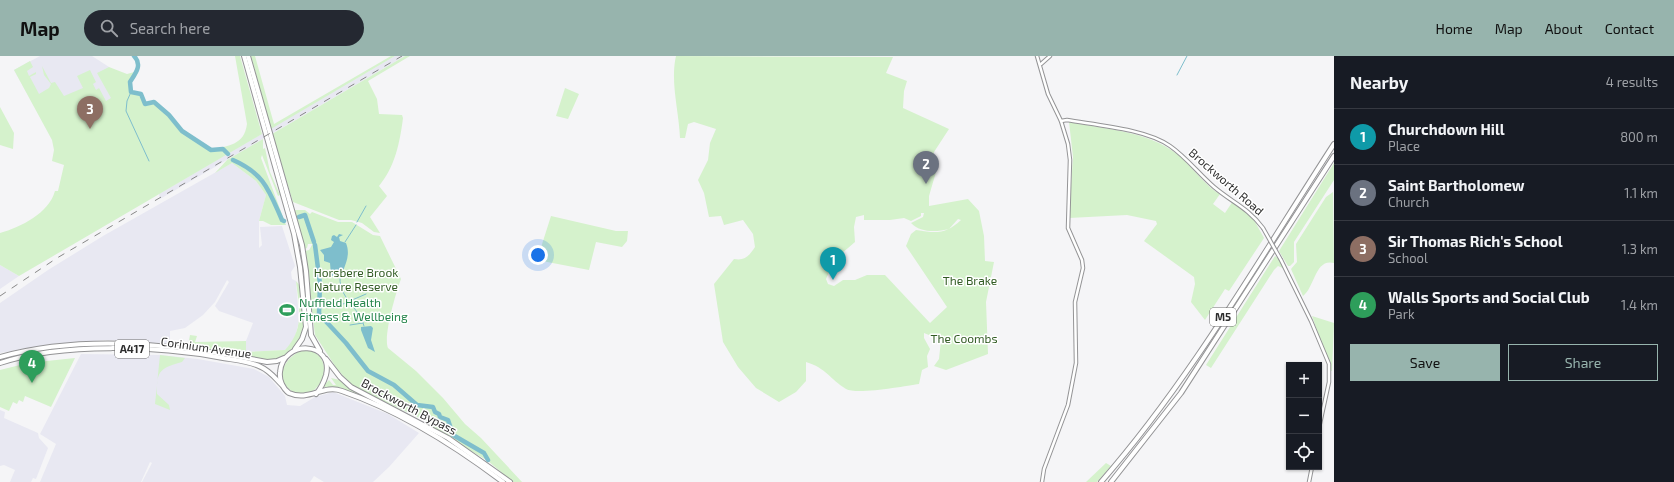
<!DOCTYPE html>
<html lang="en">
<head>
<meta charset="utf-8">
<style>
  body { margin:0; font-family:"Exo 2",sans-serif; background:#242831; color:#f1f3f6 }
  .controls { position:absolute; right:12px; bottom:12px; display:grid; overflow:hidden; border-radius:0px; box-shadow:0 1px 3px #0004 }
  .controls button { width:36px; height:36px; display:grid; place-items:center; padding:0; border:0; border-bottom:1px solid #363941; background:#171b24; color:#f1f3f6; font:20px sans-serif }
  .you { position:absolute; left:538px; top:199px; width:14px; height:14px; margin:-10px; border:3px solid #fff; border-radius:50%; background:#1a73e8; box-shadow:0 0 0 6px #1a73e833 }
  .badge { display:grid; place-items:center; width:26px; height:26px; border-radius:50%; background:#97b4ad; color:#fff; font-size:13px; font-weight:700 }
  .pin { position:absolute; translate:-50% -33px; filter:drop-shadow(0 1px 2px #0008) }
  .pin::after { content:''; position:absolute; top:21px; width:14px; height:12px; background:inherit; clip-path:polygon(0 0,100% 0,50% 100%) }
  .list { margin:0; padding:0; list-style:none }
  h2 { display:flex; justify-content:space-between; align-items:center; height:52px; margin:0; padding:0 16px; font-size:17px }
  h2 small { font-size:13px; font-weight:400; color:#9ea1a6 }
  .list li { display:grid; grid-template-columns:26px 1fr auto; gap:12px; align-items:center; box-sizing:border-box; height:56px; padding:0 16px; border-top:1px solid #363941 }
  .list b { display:block; font-size:15px; white-space:nowrap }
  .list p { margin:0; font-size:13px; white-space:nowrap; color:#9ea1a6 }
  .list em { font-size:13px; font-style:normal; color:#9ea1a6 }
  .actions { display:flex; gap:8px; padding:12px 16px }
  .actions a { flex:1; padding:9px 0; border:1px solid #97b4ad; border-radius:0px; text-align:center; font-size:14px; color:#97b4ad }
  .actions .main { background:#97b4ad; color:#111 }
  .icon { flex:none; width:22px; height:22px; fill:none; stroke:currentColor; stroke-width:2; stroke-linecap:round; stroke-linejoin:round }
  .map { position:relative; flex:none; width:1334px; height:426px; overflow:hidden }
  header { display:flex; align-items:center; gap:24px; box-sizing:border-box; height:56px; padding:0 20px; background:#97b4ad; color:#111 }
  header strong { font-size:19px }
  nav { display:flex; gap:22px; margin-inline-start:auto; font-size:14px }
  .search { width:280px; height:36px; background:#242831; display:flex; align-items:center; gap:10px; box-sizing:border-box; padding:0 14px; border-radius:22px; color:#9ea1a6; font-size:15px }
  main { display:flex }
  aside { flex:1; background:#171b24 }
  .map>svg:first-child { display:block }
  .built { fill:#e8e8f2 }
  .green { fill:#d5f2cc; fill-rule:evenodd }
  .water { fill:#7ebecc }
  .lines { fill:none; stroke-linecap:round; stroke-linejoin:round }
  .stream { stroke:#7ebecc; stroke-width:1 }
  .river { stroke:#7ebecc; stroke-width:4.5 }
  .minor-casing { stroke:#949496; stroke-width:4.5 }
  .highway-casing { stroke:#949496; stroke-width:6 }
  .minor { stroke:#fff; stroke-width:2.5 }
  .highway { stroke:#fff; stroke-width:4 }
  .rail { stroke:#888; stroke-width:1; stroke-dasharray:7 7; stroke-linecap:butt }
  .minor-bridge-casing { stroke:#949496; stroke-width:4.5; stroke-linecap:butt }
  .minor-bridge { stroke:#fff; stroke-width:2.5 }
  .labels { text-anchor:middle; stroke-width:3; stroke-linejoin:round; paint-order:stroke }
  .shield { fill:#fff; stroke:#6c6c6c; stroke-width:1 }
  .shield-label { font-size:11px; font-weight:bold; fill:#2d2d2d }
  .street-label { font-size:12px; fill:#2d2d2d; stroke:#fff }
  .park-label { font-size:12px; fill:#325c24; stroke:#fff }
  .leisure-label { font-size:12px; fill:#27864d; stroke:#fff; text-anchor:start }
</style>
</head>
<body>
<header>
<strong>Map</strong>
<div class="search"><svg class="icon" aria-label="search" viewBox="0 0 24 24"><circle cx="10" cy="10" r="6"/><path d="M15 15l6 6"/></svg>Search here</div>
<nav><a>Home</a><a>Map</a><a>About</a><a>Contact</a></nav>
</header>
<main>
<div class="map">
<svg width="1334" height="426" viewBox="0 0 1334 426">
  <rect width="100%" height="100%" fill="#f5f5f7"/>
  <g class="built">
    <path d="M40 0H92L109 11 127 45 65 104 14 14Z"/>
    <path d="M395 0H405L160 143 159 138Z"/>
    <path d="M232 107 256 125 266 139 259 165V192L262 189 260 171 282 170 295 210 291 216 292 223 296 225 299 265 294 285 285 294 245 296 246 285 253 267 219 255 215 250 229 226 227 224 215 246 203 259 185 272 170 275V285L166 288 105 284 52 288 0 297V247L48 214 103 180Z"/>
    <path d="M0 209 19 220 0 233Z"/>
    <path d="M81 298 160 299 198 303 254 313 269 321 285 340 287 349 300 350 315 341 333 336 388 358 419 377 389 411 373 426H324L314 420 310 426H142L152 407 150 406 141 426H40L56 388 40 378Z"/>
    <path d="M0 354 5 356 4 362 38 377 39 382 48 392 36 423 33 422 31 426H10L15 414 4 409 0 410Z"/>
  </g>
  <g class="green">
    <path d="M235 0H240L262 78 19 220 0 209V177C21 171 49 157 55 135H58L64 109 52 105 54 94 52 84 14 14 30 5 33 11 27 15 29 20 36 16V18L30 21 39 38 49 32 51 28 44 19 42 10 51 27 55 26 64 40 83 32 77 20 90 14 96 26 93 28 96 34 99 32 106 45 111 42 97 17 109 11 127 18 138 15 130 26 131 36 141 38 146 48 154 46 169 59 182 75 211 94C228 89 244 90 247 68Z"/>
    <path d="M251 0H255L274 68 391 0H395L271 73Z"/>
    <path d="M405 0H410L368 25 377 43 379 58 402 59 403 62C400 86 395 111 379 130L387 140 370 161 380 177 374 176 362 167 351 164H339L293 146 272 78Z"/>
    <path d="M676 0 893 1 886 17 907 25 904 35 903 52 949 73 934 96 929 117 936 116 929 140V150L968 143 979 155 984 180 985 205 994 206 986 246 988 298 946 314 934 310 939 303 941 284 924 277V282L930 293 927 300 928 311 922 314 919 328C905 330 857 339 846 333 830 323 826 312 806 306V325L796 336 779 346 756 332 738 311 723 286 714 228 734 203C745 205 749 200 755 191L753 178 743 164 724 169 721 160 709 161 704 137 698 124 708 104 710 87 716 73 694 66 688 68 685 82H680C679 55 670 26 676 0ZM921 157H924L923 161 911 167C920 177 937 176 949 173L958 163 961 164C945 179 936 177 916 174L911 178 906 190 947 251 930 267 885 219H867L855 224H843L834 230 828 228 826 223 830 214 837 209 841 198 855 186 854 171 856 161 864 159V164H890L904 162 911 165 921 160Z"/>
    <path d="M565 32 579 38 568 63 556 60Z"/>
    <path d="M0 51 14 77 13 93 0 89Z"/>
    <path d="M1069 66C1105 73 1147 75 1177 98 1190 108 1207 132 1220 138L1213 148 1225 157 1233 145 1254 164 1264 182 1229 235 1225 233 1205 264 1191 246 1195 228 1194 221 1144 185 1157 168 1156 165 1127 159 1069 162 1073 101Z"/>
    <path d="M263 83V93L265 92 270 116 280 139 278 140 262 99 261 102 286 169H271L263 165H259L266 139 256 125 232 107 215 117 227 104Z"/>
    <path d="M1334 107V124L1294 186V206L1290 210H1288L1279 195Z"/>
    <path d="M1333 136 1334 207C1315 202 1315 231 1303 240L1291 213 1297 206 1296 188 1326 141Z"/>
    <path d="M296 154H305L310 158 312 156 338 166H352L373 179 380 180 401 223C396 236 383 281 388 292L416 315 443 342 465 368 481 382 522 426H513L488 405 432 372V368L358 333 350 327 337 313 315 279 305 195 309 194 312 189V188H308L307 192 304 193 294 155Z"/>
    <path d="M551 160 616 175H628L627 185 622 191 596 186 589 214 537 204Z"/>
    <path d="M1275 200 1281 204 1287 214 1278 210 1274 214 1211 312 1206 309Z"/>
    <path d="M296 225 300 230C304 264 313 295 269 305L188 290 190 279 197 280 195 286 246 285V296L285 294C305 273 299 251 296 225Z"/>
    <path d="M1312 260 1334 267 1332 315H1331Z"/>
    <path d="M304 293C344 299 316 356 289 333 272 318 289 299 304 293Z"/>
    <path d="M160 299 185 302 182 306C162 312 156 313 157 338L169 349 170 354 155 348Z"/>
    <path d="M75 302 51 351 25 340 23 346 19 344 17 348 13 346 9 355 0 351V314L28 307Z"/>
    <path d="M331 322 340 324 355 336 448 384 508 426 462 395 367 343 339 331H322L329 324 333 329H336Z"/>
    <path d="M1106 407 1111 410 1097 426H1086Z"/>
  </g>
  <g class="water">
    <path d="M339 178 343 179 339 181 340 185 346 187C350 197 347 205 343 215L348 219 346 221 342 218 340 222H335L331 219 330 207 324 205V199L320 194 331 191 334 186 331 184 332 180 334 179 337 181Z"/>
    <path d="M371 270 373 272 371 284 375 296 368 292 361 274V271Z"/>
  </g>
  <g class="lines">
    <g class="stream">
      <path d="M1177 19 1187 0"/>
      <path d="M131 36 127 45 126 55 149 105"/>
      <path d="M357 166 366 150"/>
      <path d="M345 186 356 169"/>
      <path d="M340 222C339 242 359 251 364 270"/>
      <path d="M334 252 366 238"/>
      <path d="M350 269 363 267"/>
    </g>
    <g class="river">
      <path d="M134 0C143 9 135 18 130 26L131 36 141 38 145 48 154 46 169 59 182 75 211 94 223 93 228 98"/>
      <path d="M233 104C265 118 269 135 282 164L284 165"/>
      <path d="M299 161 305 159 314 186"/>
      <path d="M315 189 320 228 319 258 346 287 368 315 394 329 417 349 433 351 435 356 439 358 440 361 448 364 453 379 484 397 488 404"/>
    </g>
    <defs>
      <g id="minor">
        <path d="M1037 0 1048 38 1061 65 1068 88 1070 104 1068 172 1082 204 1083 212 1075 246 1076 307 1068 349 1044 413 1042 426"/>
        <path d="M1041 8 1050 0"/>
        <path d="M1061 65 1067 64C1096 69 1146 73 1170 90 1186 101 1199 118 1214 131 1233 147 1247 151 1263 172"/>
        <path d="M1281 204 1311 265 1329 308V326L1319 372"/>
        <path d="M1309 426 1312 411"/>
      </g>
      <g id="highway">
        <path d="M244 0 294 178 300 211 306 271 302 283 295 293"/>
        <path d="M248 0 302 189 306 215 311 279 320 295"/>
        <path d="M0 301C87 277 181 289 267 306L277 305 284 302"/>
        <path d="M326 303 340 321 351 331 448 382 510 426"/>
        <path d="M0 307C63 286 158 290 223 302 235 304 250 305 261 311 270 315 275 322 282 329"/>
        <path d="M316 338C321 332 324 326 326 319 334 285 283 283 280 316 279 324 283 333 289 337 309 346 323 328 342 335 400 355 454 389 503 426"/>
        <path d="M1101 426C1191 323 1260 202 1334 88"/>
        <path d="M1111 426 1181 337 1334 100"/>
      </g>
    </defs>
    <use href="#minor" class="minor-casing"/>
    <use href="#highway" class="highway-casing"/>
    <use href="#minor" class="minor"/>
    <use href="#highway" class="highway"/>
    <path class="rail" d="M0 240 57 202 402 0"/>
    <defs>
      <path id="minor-bridge" d="M1263 172 1281 204"/>
    </defs>
    <use href="#minor-bridge" class="minor-bridge-casing"/>
    <use href="#minor-bridge" class="minor-bridge"/>
  </g>
  <defs>
    <symbol id="stadium-bare" viewBox="-9 -9 18 18"><path d="M0-5a6.5 5 0 1 0 0 10a6.5 5 0 1 0 0-10ZM-3.5-1.8h7v3.6h-7Z" fill="#2e9e5b" stroke="#fff" stroke-width="2.5" paint-order="stroke"/></symbol>
  </defs>
  <g fill-rule="evenodd">
    <use href="#stadium-bare" x="276" y="243" width="22" height="22"/>
  </g>
  <g class="labels">
    <g class="shield">
      <rect x="1210" y="252" width="26" height="18" rx="3"/>
      <rect x="115" y="284" width="34" height="18" rx="3"/>
    </g>
    <g class="shield-label">
      <text x="1223" y="265">M5</text>
      <text x="132" y="297">A417</text>
    </g>
    <g class="street-label">
      <text transform="translate(1226 126) rotate(41)" y="4">Brockworth Road</text>
      <text transform="translate(206 292) rotate(8)" y="4">Corinium Avenue</text>
      <text transform="translate(409 351) rotate(28)" y="4">Brockworth Bypass</text>
    </g>
    <g class="park-label">
      <text x="356" y="221">Horsbere Brook<tspan x="356" dy="14">Nature Reserve</tspan></text>
      <text x="970" y="229">The Brake</text>
      <text x="964" y="287">The Coombs</text>
    </g>
    <g class="leisure-label">
      <text x="299" y="251">Nuffield Health<tspan x="299" dy="14">Fitness &amp; Wellbeing</tspan></text>
    </g>
  </g>
</svg>
<div class="controls">
<button>+</button>
<button>−</button>
<button><svg class="icon" aria-label="locate" viewBox="0 0 24 24"><circle cx="12" cy="12" r="6"/><path d="M12 2v4M12 18v4M2 12h4M18 12h4"/></svg></button>
</div>
<div class="you"></div>
<div class="pin badge" style="left:833px;top:224px;background:#0f9aa8">1</div>
<div class="pin badge" style="left:926px;top:128px;background:#6b7280">2</div>
<div class="pin badge" style="left:90px;top:73px;background:#8d6e63">3</div>
<div class="pin badge" style="left:32px;top:327px;background:#2e9e5b">4</div>
</div>
<aside>
<h2>Nearby<small>4 results</small></h2>
<ul class="list">
<li><span class="badge" style="background:#0f9aa8">1</span><div><b>Churchdown Hill</b><p>Place</p></div><em>800 m</em></li>
<li><span class="badge" style="background:#6b7280">2</span><div><b>Saint Bartholomew</b><p>Church</p></div><em>1.1 km</em></li>
<li><span class="badge" style="background:#8d6e63">3</span><div><b>Sir Thomas Rich's School</b><p>School</p></div><em>1.3 km</em></li>
<li><span class="badge" style="background:#2e9e5b">4</span><div><b>Walls Sports and Social Club</b><p>Park</p></div><em>1.4 km</em></li>
</ul>
<div class="actions"><a class="main">Save</a><a>Share</a></div>
</aside>
</main>
</body>
</html>
